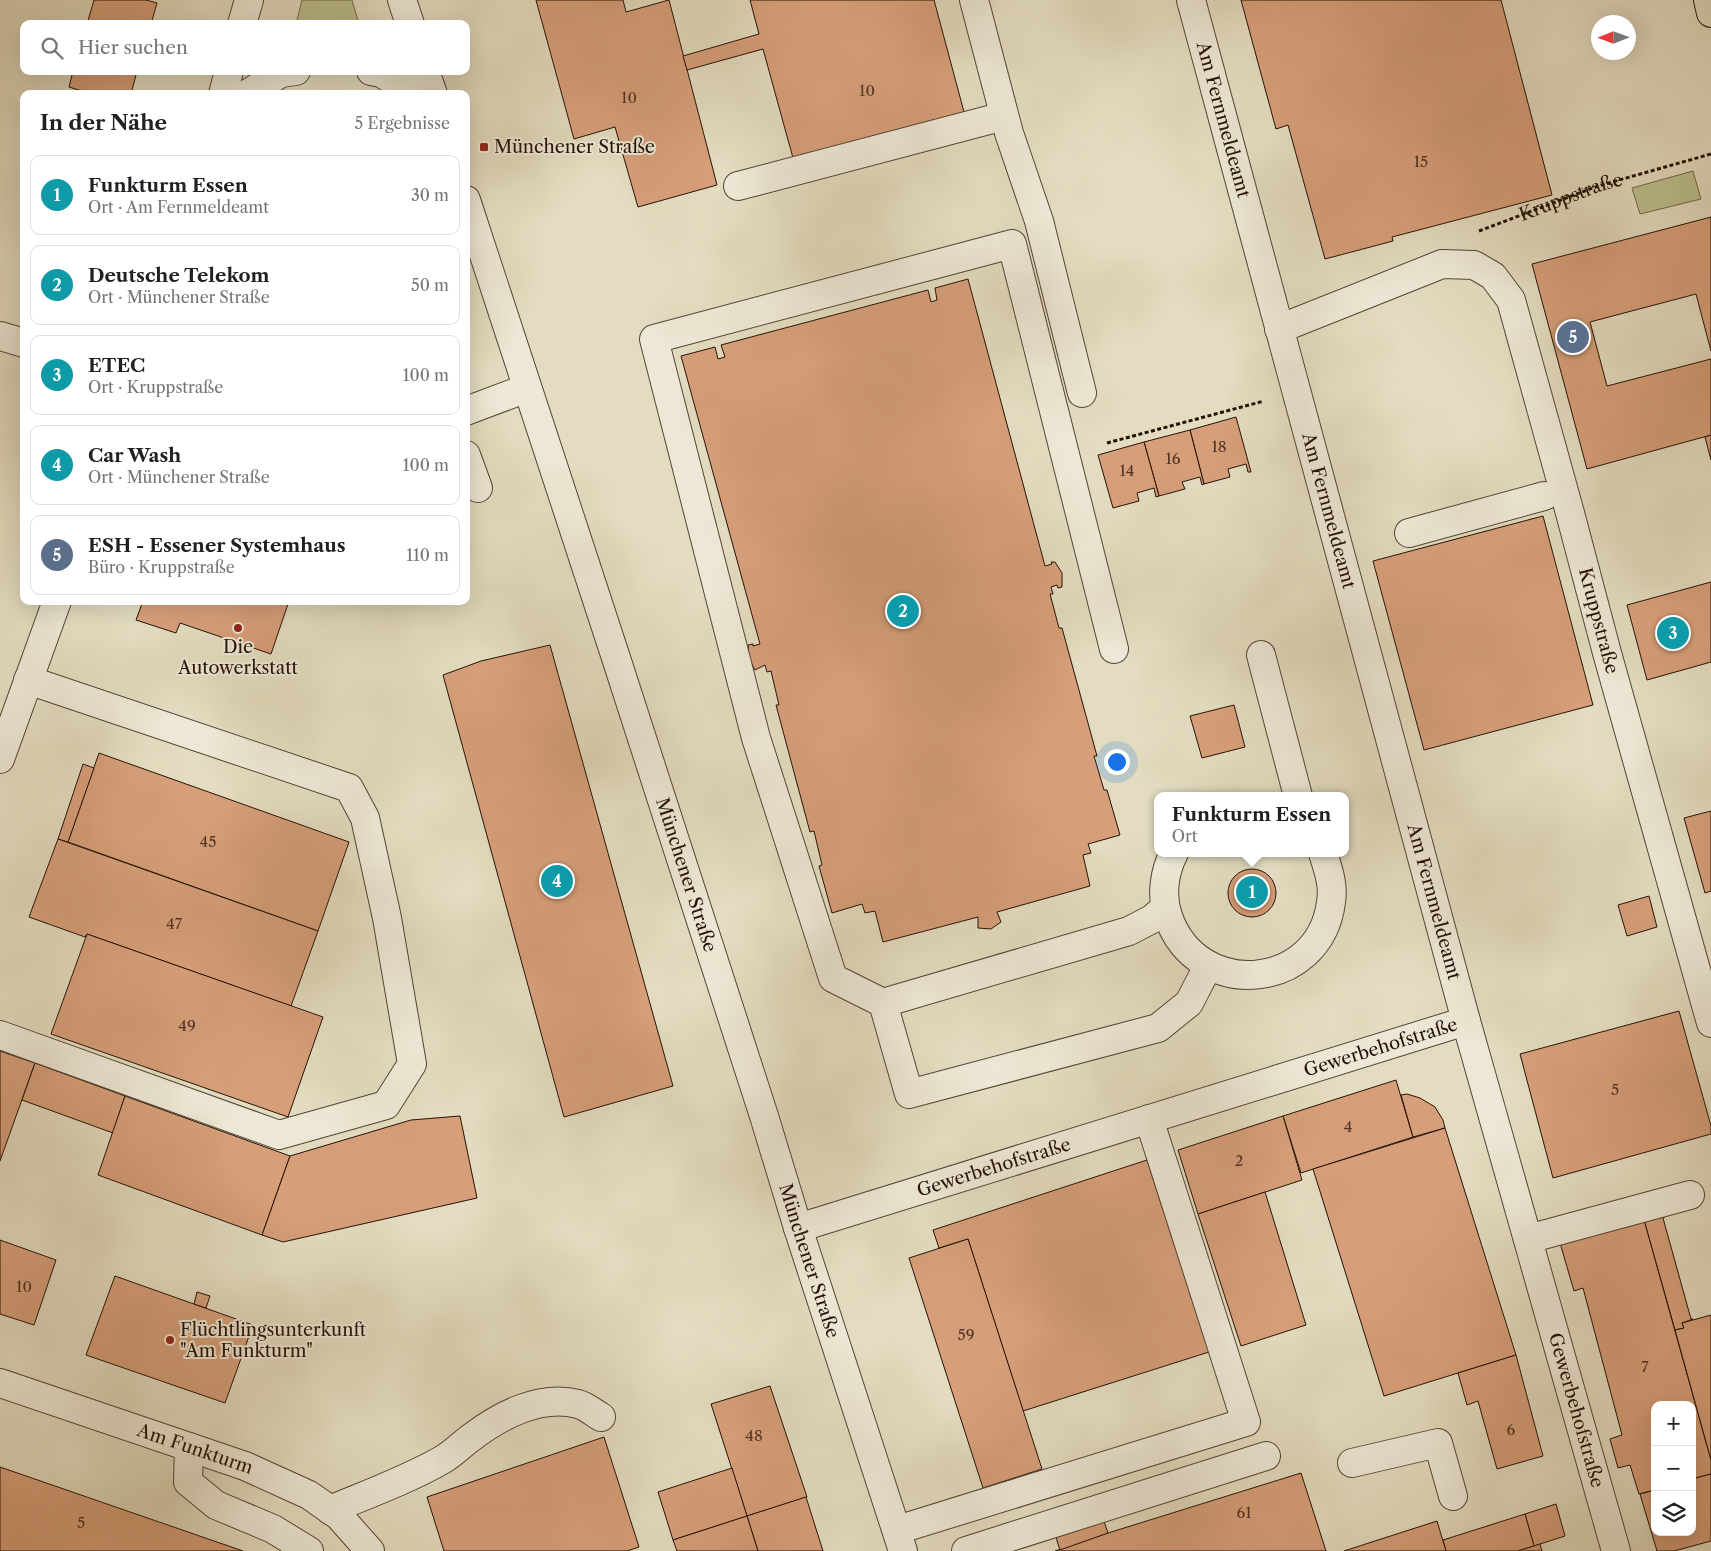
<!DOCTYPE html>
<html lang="de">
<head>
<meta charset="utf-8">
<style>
  body { margin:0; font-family:"Libre Caslon Text",serif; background:#f6f6f6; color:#202124 }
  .controls { position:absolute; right:15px; bottom:15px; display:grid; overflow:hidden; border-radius:10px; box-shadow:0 5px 20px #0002 }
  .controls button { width:45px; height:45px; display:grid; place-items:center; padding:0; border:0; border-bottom:1px solid #e0e0e0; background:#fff; color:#202124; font:25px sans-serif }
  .compass { position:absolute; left:1591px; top:15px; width:45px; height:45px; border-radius:50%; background:#fff; box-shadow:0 5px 20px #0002; rotate:269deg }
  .you { position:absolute; left:1116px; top:761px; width:18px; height:18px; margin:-12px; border:4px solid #fff; border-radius:50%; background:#1a73e8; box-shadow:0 0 0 8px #1a73e833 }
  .badge { display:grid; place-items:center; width:32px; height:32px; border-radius:50%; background:#db2777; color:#fff; font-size:16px; font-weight:700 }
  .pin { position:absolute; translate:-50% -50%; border:2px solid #fff; box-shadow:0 1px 5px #0006 }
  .popup { position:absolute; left:1154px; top:792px; width:195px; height:65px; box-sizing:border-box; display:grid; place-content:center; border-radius:10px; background:#fff; filter:drop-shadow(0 1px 4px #0005); font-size:16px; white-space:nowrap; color:#757577 }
  .popup b { font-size:19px; color:#202124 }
  .popup::after { content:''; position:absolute; left:50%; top:100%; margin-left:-10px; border:10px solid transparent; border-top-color:#fff }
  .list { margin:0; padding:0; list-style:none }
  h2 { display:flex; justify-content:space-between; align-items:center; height:65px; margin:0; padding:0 20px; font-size:21px }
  h2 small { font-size:16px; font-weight:400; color:#757577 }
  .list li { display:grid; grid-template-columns:32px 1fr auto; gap:15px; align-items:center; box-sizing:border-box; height:80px; margin:0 10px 10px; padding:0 10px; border:1px solid #e0e0e0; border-radius:10px }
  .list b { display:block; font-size:19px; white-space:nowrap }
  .list p { margin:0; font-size:16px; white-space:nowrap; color:#757577 }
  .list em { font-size:16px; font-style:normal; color:#757577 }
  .icon { flex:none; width:28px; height:28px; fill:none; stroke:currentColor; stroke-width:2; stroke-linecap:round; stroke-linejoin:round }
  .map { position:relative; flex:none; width:1711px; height:1551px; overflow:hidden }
  .search { position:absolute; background:#fff; box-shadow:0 5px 20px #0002; left:20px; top:20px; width:450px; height:55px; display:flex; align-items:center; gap:12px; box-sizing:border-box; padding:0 18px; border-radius:10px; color:#757577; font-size:19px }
  .panel { position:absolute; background:#fff; box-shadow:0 5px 20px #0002; left:20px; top:90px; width:450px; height:515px; border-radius:10px }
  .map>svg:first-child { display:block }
  .green { fill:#bbbe8d; stroke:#70684a }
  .building { fill:#d69f79; stroke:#251107 }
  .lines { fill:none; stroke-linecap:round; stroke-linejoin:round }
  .minor-casing { stroke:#544435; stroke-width:30 }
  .highway-casing { stroke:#251107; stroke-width:30 }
  .path { stroke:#251107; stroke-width:3; stroke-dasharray:4 2.5; stroke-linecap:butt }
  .minor { stroke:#ede8d6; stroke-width:28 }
  .highway { stroke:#e3dcc0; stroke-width:28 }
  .poi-dot { fill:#8f2418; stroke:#ede8d6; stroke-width:2 }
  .labels { text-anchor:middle; stroke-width:4; stroke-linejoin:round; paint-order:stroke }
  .number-label { font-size:15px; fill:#513424 }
  .street-label { font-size:18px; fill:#251107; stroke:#ede8d6 }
  .poi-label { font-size:18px; fill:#251107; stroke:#ede8d6; text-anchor:start }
</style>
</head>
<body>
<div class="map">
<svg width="1711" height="1551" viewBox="0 0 1711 1551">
  <rect width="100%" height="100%" fill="#e3dcc0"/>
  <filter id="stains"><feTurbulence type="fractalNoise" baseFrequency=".004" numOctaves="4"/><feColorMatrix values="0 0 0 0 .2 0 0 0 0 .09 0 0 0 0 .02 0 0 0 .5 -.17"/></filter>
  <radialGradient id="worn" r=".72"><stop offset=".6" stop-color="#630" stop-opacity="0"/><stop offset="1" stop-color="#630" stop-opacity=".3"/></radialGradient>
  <g class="green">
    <path d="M302 0H352L359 24H296Z"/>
    <path d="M1693 171 1701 199 1640 214 1632 188Z"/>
  </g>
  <g class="building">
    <path d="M94 0H146L157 3 151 24H87Z"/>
    <path d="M536 0H623L626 12 669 0 717 185 638 207 615 127 574 139Z"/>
    <path d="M750 0H934L964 112 793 158 763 49 687 70 683 56 759 34Z"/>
    <path d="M1241 0H1501L1552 195 1392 237 1393 241 1325 259 1288 125 1276 129Z"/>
    <path d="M73 71H137L131 94H91L69 87Z"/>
    <path d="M1711 217V351L1696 294 1590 322 1607 386 1711 359V435L1587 469 1532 264Z"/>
    <path d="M968 279 1045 566 1052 564 1051 562H1055L1062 573V587L1058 588 1057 585 1051 587 1053 594H1050L1059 628H1062L1097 756H1094L1104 790H1107L1120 835 1088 844 1091 853 1083 855 1090 886 997 912 1001 922 991 929 978 928V917L883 942 875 911 865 913 862 904 832 913 819 866 822 865 814 831 810 832 776 705H779L771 671 767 672 765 665 755 670 749 659 748 645 753 644V646L760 644 681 356 715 347 718 359 725 357 721 345 928 290 931 302 937 300 935 288Z"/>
    <path d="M1236 417 1251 472H1248L1246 464 1228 469 1230 477 1204 484 1190 430Z"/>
    <path d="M1190 430 1204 484 1202 485 1200 477 1182 482 1185 489 1159 496 1144 442Z"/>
    <path d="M1711 435V460L1705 437Z"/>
    <path d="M1144 442 1159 496 1156 497 1154 488 1137 493 1139 501 1113 508 1098 455Z"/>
    <path d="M1543 516 1593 705 1424 750 1373 561Z"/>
    <path d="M1711 582V662L1647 680 1627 605Z"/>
    <path d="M143 601H289L271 654 180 623 176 633 136 620Z"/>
    <path d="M550 645 673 1086 564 1117 443 675 481 661Z"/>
    <path d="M1234 705 1245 747 1202 758 1190 716Z"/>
    <path d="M99 753 349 842 318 931 68 842Z"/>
    <path d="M83 764 94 768 68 842 58 839Z"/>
    <path d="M1711 811V891L1705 893 1684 818Z"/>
    <path d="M58 839 318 931 291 1006 87 934 85 937 29 917Z"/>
    <circle cx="1252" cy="893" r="24"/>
    <path d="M1649 896 1657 927 1627 936 1618 905Z"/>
    <path d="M87 934 323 1017 288 1117 51 1034Z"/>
    <path d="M1679 1011 1711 1126V1134L1553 1178 1520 1054Z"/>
    <path d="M0 1051 35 1063 0 1161Z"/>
    <path d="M35 1063 125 1096 113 1133 22 1100Z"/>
    <path d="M1396 1080 1413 1137 1301 1173 1283 1116Z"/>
    <path d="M1407 1094 1420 1098 1435 1107 1443 1120 1445 1128 1413 1137 1401 1095Z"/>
    <path d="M125 1096 290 1156 262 1235 98 1175Z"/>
    <path d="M460 1116 477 1198 283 1242 262 1235 290 1156 411 1120Z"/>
    <path d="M1283 1116 1302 1180 1198 1214 1178 1150Z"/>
    <path d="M1445 1128 1516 1355 1384 1396 1313 1169Z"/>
    <path d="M1147 1160 1209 1352 1023 1411 968 1239 939 1248 933 1230Z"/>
    <path d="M1265 1192 1306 1325 1241 1346 1198 1214Z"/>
    <path d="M1664 1215 1665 1217 1663 1218 1691 1319H1693L1682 1323 1684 1328 1675 1330 1644 1220Z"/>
    <path d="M1644 1220 1711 1460V1474L1692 1479V1405H1655V1490L1639 1494 1630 1465 1618 1468 1610 1439 1622 1435 1583 1288 1574 1291 1560 1243Z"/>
    <path d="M968 1239 1042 1469 983 1488 909 1258Z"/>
    <path d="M0 1240 56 1260 34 1325 0 1314Z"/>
    <path d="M115 1276 253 1325 225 1403 86 1355Z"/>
    <path d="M197 1292 210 1296 206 1308 194 1304Z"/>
    <path d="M1711 1315V1460L1675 1330 1684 1328 1682 1323Z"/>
    <path d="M1516 1355 1543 1456 1497 1469 1478 1401 1467 1405 1458 1373Z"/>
    <path d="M770 1386 807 1497 747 1516 711 1404Z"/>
    <path d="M604 1437 639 1547 627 1551H444L427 1497Z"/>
    <path d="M0 1467 243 1551H0Z"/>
    <path d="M732 1468 747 1516 673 1540 658 1492Z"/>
    <path d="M1301 1473 1326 1551H1055L1108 1533Z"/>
    <path d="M1711 1474V1541L1674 1551H1657L1640 1494 1655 1490V1532H1692V1479Z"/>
    <path d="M806 1497 823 1551H758L747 1516Z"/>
    <path d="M1556 1504 1565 1536 1534 1546 1525 1514Z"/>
    <path d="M1101 1513 1108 1533 1060 1550 1053 1528Z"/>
    <path d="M1525 1514 1534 1546 1518 1551H1446L1443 1540Z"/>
    <path d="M747 1516 758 1551H677L673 1540Z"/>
    <path d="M1437 1521 1446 1551H1344Z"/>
    <path d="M1540 1544 1542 1551H1518L1534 1546Z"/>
  </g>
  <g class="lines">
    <defs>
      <g id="minor">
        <path d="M402 0 410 24"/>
        <path d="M974 0 1009 133 1039 221 1082 393"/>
        <path id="s2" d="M1191 0 1466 1021 1616 1551"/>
        <path d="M242 24 249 0"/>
        <path d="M371 71 381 73 416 94"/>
        <path d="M425 71 433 94"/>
        <path d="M223 94 229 71"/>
        <path d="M247 94 281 73 296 71"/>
        <path d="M738 186 1004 116"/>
        <path id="s3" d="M466 200 617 661 764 1116 798 1228 903 1551"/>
        <path id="s4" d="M1279 329 1442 264 1474 265 1493 276 1511 300 1570 513 1607 653 1711 1023"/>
        <path d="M0 336 24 343"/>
        <path d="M466 411 527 388"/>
        <path d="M466 455 478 488"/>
        <path d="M1409 533 1544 496"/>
        <path d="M1261 655 1298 796"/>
        <path d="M0 759 57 601"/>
        <path d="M1174 853C1164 872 1161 896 1168 916 1197 1002 1320 991 1331 902 1334 885 1328 869 1323 853"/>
        <path d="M1165 908 1152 919 1129 931 883 1003 909 1094 1158 1028 1189 1003 1208 966"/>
        <path d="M883 1003 833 978 756 738 654 339 1012 244 1114 649"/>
        <path d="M0 1035 279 1135 386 1105 412 1064 387 918 365 818 349 788 28 680"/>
        <path id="s5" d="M798 1228 1466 1021"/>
        <path d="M1528 1239 1690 1195"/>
        <path id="s6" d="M0 1383 245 1466 309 1495 339 1516 370 1551"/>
        <path d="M189 1447 188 1482 216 1505 273 1529 309 1551"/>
        <path d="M1352 1463 1438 1443 1453 1496"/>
        <path d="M330 1510C368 1494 407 1480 442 1460 453 1454 462 1444 472 1437 501 1415 541 1394 578 1404 586 1406 594 1413 601 1417"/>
        <path d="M897 1530 1246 1422 1149 1119"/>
        <path d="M966 1551 1266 1456"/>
      </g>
      <path id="highway" d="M1708 0 1711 13"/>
    </defs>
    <use href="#minor" class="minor-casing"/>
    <use href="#highway" class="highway-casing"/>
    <g class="path">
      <path id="s1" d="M1479 231 1598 186 1711 154"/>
      <path d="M1107 443 1264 401"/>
    </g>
    <use href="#minor" class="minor"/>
    <use href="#highway" class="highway"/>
  </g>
  <g class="poi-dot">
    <rect x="479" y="142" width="10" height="10" rx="2.5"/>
    <circle cx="238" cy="628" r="5"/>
    <circle cx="170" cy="1340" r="5"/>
  </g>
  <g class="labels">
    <g class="number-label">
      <text x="867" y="96">10</text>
      <text x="629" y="103">10</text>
      <text x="1421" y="167">15</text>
      <text x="1219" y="452">18</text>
      <text x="1173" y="464">16</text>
      <text x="1127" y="476">14</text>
      <text x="208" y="847">45</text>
      <text x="174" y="929">47</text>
      <text x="187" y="1031">49</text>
      <text x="1615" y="1095">5</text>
      <text x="1348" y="1132">4</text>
      <text x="1239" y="1166">2</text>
      <text x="24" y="1292">10</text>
      <text x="966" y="1340">59</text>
      <text x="1645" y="1372">7</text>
      <text x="1511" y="1435">6</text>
      <text x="754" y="1441">48</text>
      <text x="1244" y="1518">61</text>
      <text x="81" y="1528">5</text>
    </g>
    <g class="street-label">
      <text dy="6" stroke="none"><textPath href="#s2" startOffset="124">Am Fernmeldeamt</textPath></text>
      <text dy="6" stroke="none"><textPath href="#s1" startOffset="98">Kruppstraße</textPath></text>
      <text dy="6" stroke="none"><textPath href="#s2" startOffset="529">Am Fernmeldeamt</textPath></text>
      <text dy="6" stroke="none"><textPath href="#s4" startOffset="592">Kruppstraße</textPath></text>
      <text dy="6" stroke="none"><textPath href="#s3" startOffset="710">Münchener Straße</textPath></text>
      <text dy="6" stroke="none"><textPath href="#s2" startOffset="934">Am Fernmeldeamt</textPath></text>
      <text dy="6" stroke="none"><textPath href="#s5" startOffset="610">Gewerbehofstraße</textPath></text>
      <text dy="6" stroke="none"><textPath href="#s5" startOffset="205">Gewerbehofstraße</textPath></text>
      <text dy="6" stroke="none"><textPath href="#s3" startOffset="1115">Münchener Straße</textPath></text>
      <text dy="6" stroke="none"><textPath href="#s2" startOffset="1462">Gewerbehofstraße</textPath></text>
      <text dy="6" stroke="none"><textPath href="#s6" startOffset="206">Am Funkturm</textPath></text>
    </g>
    <g class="poi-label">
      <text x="494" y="153">Münchener Straße</text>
      <text x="238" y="653" text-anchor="middle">Die<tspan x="238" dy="21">Autowerkstatt</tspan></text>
      <text x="180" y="1336">Flüchtlingsunterkunft<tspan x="180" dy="21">"Am Funkturm"</tspan></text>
    </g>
  </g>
  <rect width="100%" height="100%" filter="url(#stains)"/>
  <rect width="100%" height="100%" fill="url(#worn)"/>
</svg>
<div class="controls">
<button>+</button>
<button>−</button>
<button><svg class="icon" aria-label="layers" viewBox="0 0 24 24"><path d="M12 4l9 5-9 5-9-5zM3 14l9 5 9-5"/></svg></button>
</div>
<svg class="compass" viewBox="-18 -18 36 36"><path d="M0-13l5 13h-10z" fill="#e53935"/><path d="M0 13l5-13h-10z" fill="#757577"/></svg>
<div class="you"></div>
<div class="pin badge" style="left:1252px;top:892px;background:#0f9aa8">1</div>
<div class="popup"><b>Funkturm Essen</b>Ort</div>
<div class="pin badge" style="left:903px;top:611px;background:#0f9aa8">2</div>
<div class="pin badge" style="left:1673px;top:633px;background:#0f9aa8">3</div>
<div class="pin badge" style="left:557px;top:881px;background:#0f9aa8">4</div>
<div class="pin badge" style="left:1573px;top:337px;background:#5c6f8a">5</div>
<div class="search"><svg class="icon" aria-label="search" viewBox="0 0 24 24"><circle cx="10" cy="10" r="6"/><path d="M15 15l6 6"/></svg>Hier suchen</div>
<section class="panel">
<h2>In der Nähe<small>5 Ergebnisse</small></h2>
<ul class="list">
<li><span class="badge" style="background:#0f9aa8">1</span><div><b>Funkturm Essen</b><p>Ort · Am Fernmeldeamt</p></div><em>30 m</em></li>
<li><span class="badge" style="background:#0f9aa8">2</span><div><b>Deutsche Telekom</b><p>Ort · Münchener Straße</p></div><em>50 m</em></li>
<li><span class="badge" style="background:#0f9aa8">3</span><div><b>ETEC</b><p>Ort · Kruppstraße</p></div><em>100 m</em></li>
<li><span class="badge" style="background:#0f9aa8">4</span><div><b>Car Wash</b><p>Ort · Münchener Straße</p></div><em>100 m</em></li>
<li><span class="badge" style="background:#5c6f8a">5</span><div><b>ESH - Essener Systemhaus</b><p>Büro · Kruppstraße</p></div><em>110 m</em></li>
</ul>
</section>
</div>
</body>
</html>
